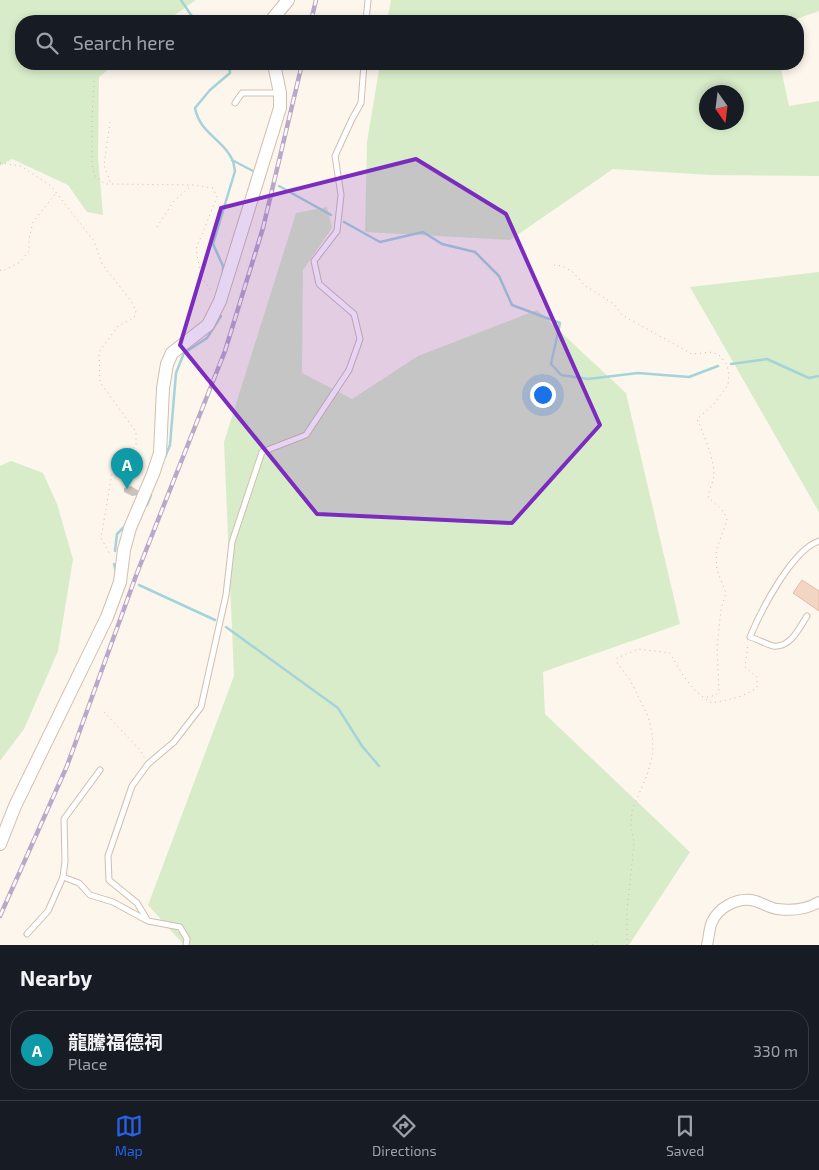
<!DOCTYPE html>
<html lang="en">
<head>
<meta charset="utf-8">
<style>
  body { margin:0; font-family:"Exo 2","Noto Sans TC",sans-serif; background:#20242c; color:#f1f3f6 }
  .compass { position:absolute; left:699px; top:85px; width:45px; height:45px; border-radius:50%; background:#171b24; box-shadow:0 2px 8px #0003; rotate:166deg }
  .you { position:absolute; left:542px; top:394px; width:18px; height:18px; margin:-12px; border:4px solid #fff; border-radius:50%; background:#1a73e8; box-shadow:0 0 0 8px #1a73e833 }
  .badge { display:grid; place-items:center; width:32px; height:32px; border-radius:50%; background:#2563eb; color:#fff; font-size:16px; font-weight:700 }
  .pin { position:absolute; translate:-50% -41px; filter:drop-shadow(0 1px 2px #0008) }
  .pin::after { content:''; position:absolute; top:26px; width:18px; height:15px; background:inherit; clip-path:polygon(0 0,100% 0,50% 100%) }
  .list { margin:0; padding:0; list-style:none }
  h2 { display:flex; justify-content:space-between; align-items:center; height:65px; margin:0; padding:0 20px; font-size:21px }
  h2 small { font-size:16px; font-weight:400; color:#9ea1a6 }
  .list li { display:grid; grid-template-columns:32px 1fr auto; gap:15px; align-items:center; box-sizing:border-box; height:80px; margin:0 10px 10px; padding:0 10px; border:1px solid #363941; border-radius:20px }
  .list b { display:block; font-size:19px; white-space:nowrap }
  .list p { margin:0; font-size:16px; white-space:nowrap; color:#9ea1a6 }
  .list em { font-size:16px; font-style:normal; color:#9ea1a6 }
  .icon { flex:none; width:28px; height:28px; fill:none; stroke:currentColor; stroke-width:2; stroke-linecap:round; stroke-linejoin:round }
  .map { position:relative; flex:none; width:819px; height:945px; overflow:hidden }
  .search { position:absolute; background:#171b24; box-shadow:0 2px 8px #0003; left:15px; right:15px; top:15px; height:55px; display:flex; align-items:center; gap:12px; box-sizing:border-box; padding:0 18px; border-radius:20px; color:#9ea1a6; font-size:19px }
  .sheet { height:155px; background:#171b24 }
  nav { display:flex; justify-content:space-around; align-items:center; box-sizing:border-box; height:70px; border-top:1px solid #363941; background:#171b24; font-size:14px; color:#9ea1a6 }
  nav a { display:grid; justify-items:center; gap:2px }
  nav .on { color:#2563eb }
  .map>svg:first-child { display:block }
  .green { fill:#d8ecc9; fill-rule:evenodd }
  .shadow { fill:#0003 }
  .lines { fill:none; stroke-linecap:round; stroke-linejoin:round }
  .stream { stroke:#a5d3da; stroke-width:2.5 }
  .building { fill:#f3d5c3; stroke:#e6bba3 }
  .service-casing { stroke:#d1beb0; stroke-width:7 }
  .minor-casing { stroke:#d1beb0; stroke-width:12 }
  .tertiary-casing { stroke:#d1beb0; stroke-width:14 }
  .path { stroke:#d9b8a5; stroke-width:1; stroke-dasharray:1 4; stroke-linecap:butt }
  .service { stroke:#fff; stroke-width:5 }
  .minor { stroke:#fff; stroke-width:10 }
  .tertiary { stroke:#fff; stroke-width:12 }
  .rail-casing { stroke:#b9a8c9; stroke-width:4.5 }
  .rail { stroke:#fffaf3; stroke-width:2.5; stroke-dasharray:8; stroke-linecap:butt }
  .marked { fill:#7b2cbf; fill-opacity:0.2; stroke:#7b2cbf; stroke-width:4; stroke-linejoin:round }
</style>
</head>
<body>
<div class="map">
<svg width="819" height="945" viewBox="0 0 819 945">
  <rect width="100%" height="100%" fill="#fdf6ec"/>
  <g class="green">
    <path d="M0 0H196L166 21H21V64H115L99 77 98 156 103 215 87 212 68 185 12 159 0 166Z"/>
    <path d="M391 0H819V11L791 21H387Z"/>
    <path d="M380 64H780L789 106 819 101V176L711 175 613 169 510 240 365 232 367 142ZM706 92H736V122H706Z"/>
    <path d="M327 207 332 228 303 270 302 373 352 399 418 356 537 310 626 393 680 624 543 672 545 714 690 852 629 945H184L148 905 234 676 224 442 296 213Z"/>
    <path d="M819 272V512L690 287Z"/>
    <path d="M11 461 43 473 57 504 73 559 58 651 24 729 0 761V466Z"/>
  </g>
  <path class="shadow" d="M131 486 139 491 140 495 132 496 124 492V488Z"/>
  <g class="lines">
    <g class="stream">
      <path d="M181 0 191 15 199 21"/>
      <path d="M232 160 253 171"/>
      <path d="M279 186 331 215"/>
      <path d="M344 222 380 242 423 232 442 244 475 252 499 276 512 305 560 323 551 364 561 375 588 379 638 373 689 377 718 366"/>
      <path d="M223 274V266L213 244 235 171C234 167 234 163 232 159 223 139 200 134 195 108L210 90 230 73 229 64"/>
      <path d="M731 364 767 359 809 378 819 376"/>
      <path d="M165 457 170 445 176 373 184 353 207 338 221 316"/>
      <path d="M147 505 151 495"/>
      <path d="M115 551 117 534 124 527"/>
      <path d="M114 564 116 572"/>
      <path d="M139 585 215 620"/>
      <path d="M226 627 338 708 362 746 379 766"/>
    </g>
  </g>
  <path class="building" d="M802 580 819 591V611L793 593Z"/>
  <g class="lines">
    <defs>
      <g id="service">
        <path d="M366 21 368 0"/>
        <path d="M235 103 242 93H279"/>
        <path d="M807 616C799 628 791 648 773 646 766 644 757 639 750 637 761 610 792 550 819 541"/>
        <path d="M100 770 64 819 65 861 63 877 79 883 90 895 113 902 146 920"/>
        <path d="M27 934 48 911 63 877"/>
        <path d="M186 945 187 939 180 927 148 921 137 903 109 880 108 856 132 786 148 764 174 742 201 707 226 595 232 542 262 452 306 435 349 370 360 339 354 314 319 284 314 261 337 231 341 195 335 156 352 119 361 103 364 64"/>
      </g>
      <path id="minor" d="M707 945C709 938 709 928 712 922 718 908 736 898 751 900 760 901 768 908 777 909 791 911 807 909 819 902"/>
      <g id="tertiary">
        <path d="M271 21 288 0"/>
        <path d="M0 844 15 806 107 617 120 582 124 550 130 528 153 474 160 453 163 388 167 364 172 353 208 325 220 301 280 108V93L274 64"/>
      </g>
    </defs>
    <use href="#service" class="service-casing"/>
    <use href="#minor" class="minor-casing"/>
    <use href="#tertiary" class="tertiary-casing"/>
    <g class="path">
      <path d="M94 81 92 120V164L95 176 105 184H111"/>
      <path d="M110 122 104 165 111 184 193 185 213 188 217 197 196 249 201 277 211 290"/>
      <path d="M0 163 21 166 51 186 94 241 102 264 131 301 136 311 134 318 118 326 99 352 100 382 136 432V445L121 461 112 473 101 538 111 556"/>
      <path d="M157 227 174 201 191 186"/>
      <path d="M554 265 562 266 573 272 584 285 614 304 622 315 692 354 713 352 720 356 727 365 729 374 728 385 713 405 697 419C704 436 713 455 714 474 714 481 709 489 708 497L724 512 727 520 716 551 717 570 726 593 721 609 717 648 719 691 716 695 704 698"/>
      <path d="M0 270 3 271 20 262 29 251V239L33 222 56 193"/>
      <path d="M104 712 140 750 145 759"/>
      <path d="M592 945 598 941"/>
      <path d="M627 945V911L634 843 631 826 632 811 648 772 653 753 652 733 648 716 630 680 617 663V658L638 649 670 653C681 673 692 692 712 703 727 700 746 697 757 687V677L745 667 748 645"/>
    </g>
    <use href="#service" class="service"/>
    <use href="#minor" class="minor"/>
    <use href="#tertiary" class="tertiary"/>
    <defs>
      <g id="rail">
        <path d="M311 21 316 0"/>
        <path d="M0 916 67 766 137 573 225 351 263 228 302 64"/>
      </g>
    </defs>
    <use href="#rail" class="rail-casing"/>
    <use href="#rail" class="rail"/>
  </g>
  <path class="marked" d="M416 159 506 214 600 425 512 523 317 514 180 345 221 208Z"/>
</svg>
<svg class="compass" viewBox="-18 -18 36 36"><path d="M0-13l5 13h-10z" fill="#e53935"/><path d="M0 13l5-13h-10z" fill="#9ea1a6"/></svg>
<div class="you"></div>
<div class="pin badge" style="left:127px;top:489px;background:#0f9aa8">A</div>
<div class="search"><svg class="icon" aria-label="search" viewBox="0 0 24 24"><circle cx="10" cy="10" r="6"/><path d="M15 15l6 6"/></svg>Search here</div>
</div>
<section class="sheet">
<h2>Nearby<small></small></h2>
<ul class="list">
<li><span class="badge" style="background:#0f9aa8">A</span><div><b>龍騰福德祠</b><p>Place</p></div><em>330 m</em></li>
</ul>
</section>
<nav>
<a class="on"><svg class="icon" aria-label="map" viewBox="0 0 24 24"><path d="M3 6l6-2 6 2 6-2v14l-6 2-6-2-6 2zM9 4v14M15 6v14"/></svg>Map</a>
<a><svg class="icon" aria-label="directions" viewBox="0 0 24 24"><path d="M12 3l9 9-9 9-9-9zM9 14v-3h6M13 9l2 2-2 2"/></svg>Directions</a>
<a><svg class="icon" aria-label="saved" viewBox="0 0 24 24"><path d="M7 4h10v16l-5-4-5 4z"/></svg>Saved</a>
</nav>
</body>
</html>
